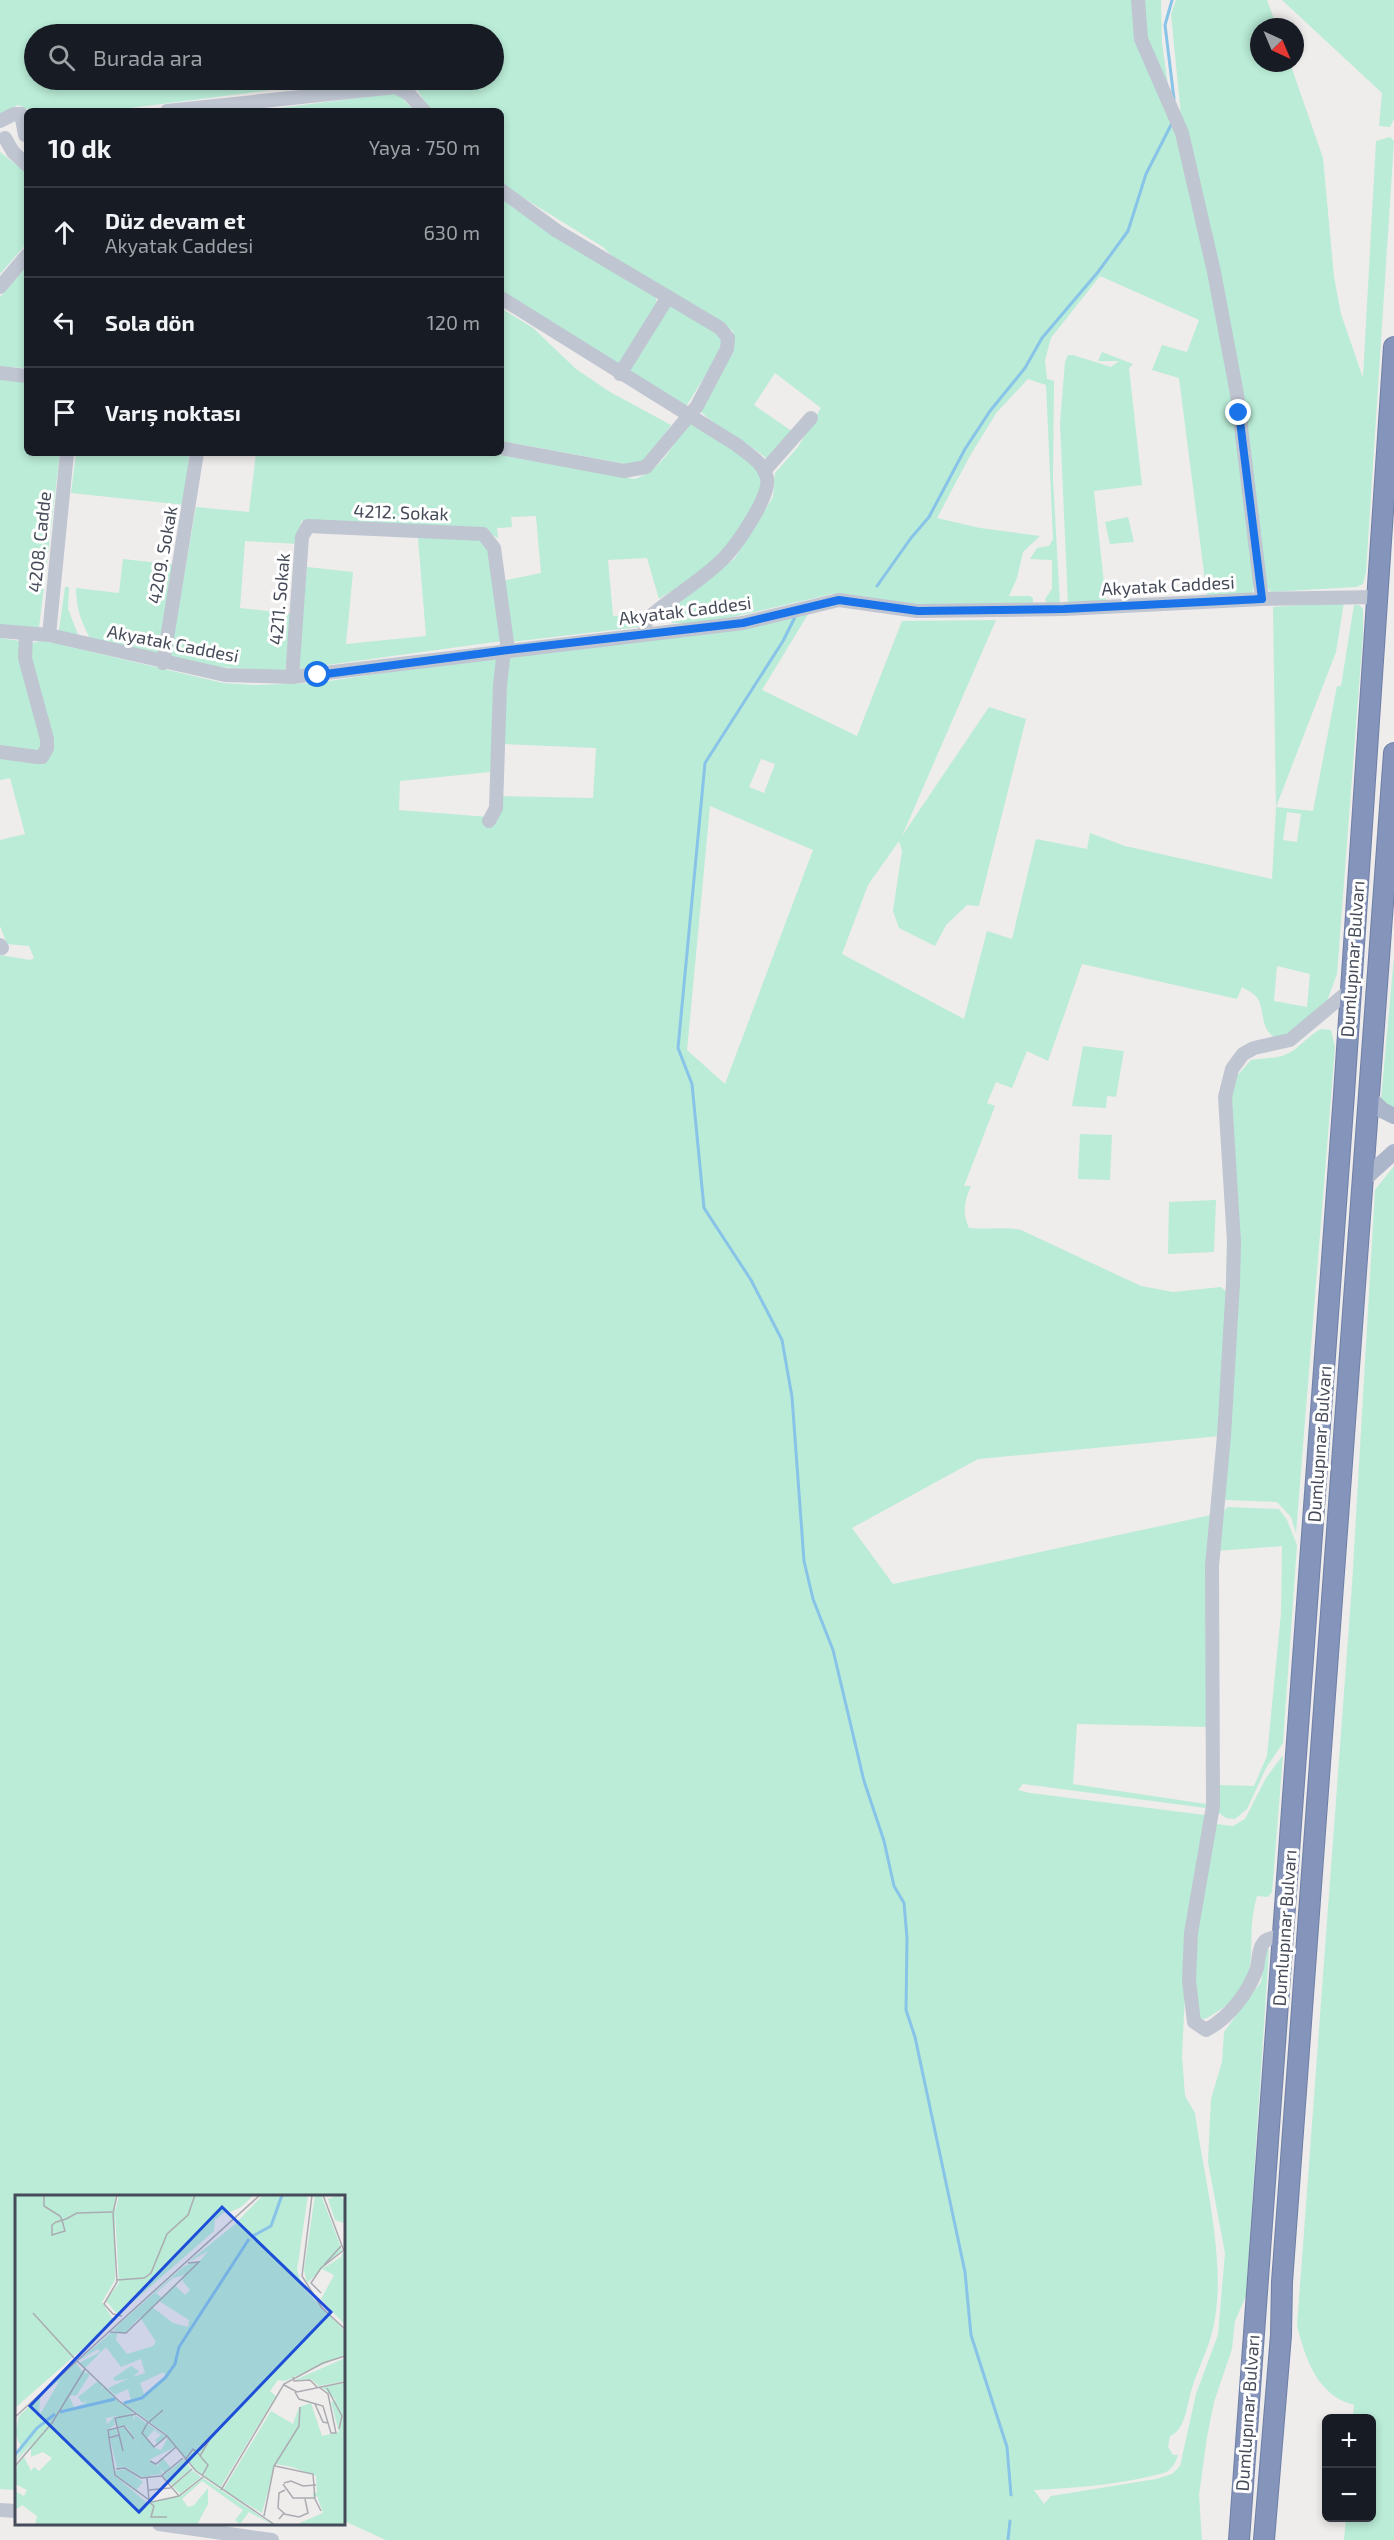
<!DOCTYPE html>
<html lang="tr">
<head>
<meta charset="utf-8">
<style>
  body { margin:0; font-family:"Exo 2",sans-serif; background:#242831; color:#f1f3f6 }
  .controls { position:absolute; right:18px; bottom:18px; display:grid; overflow:hidden; border-radius:9px; box-shadow:0 3px 9px #0003 }
  .controls button { width:54px; height:54px; display:grid; place-items:center; padding:0; border:0; border-bottom:2px solid #363941; background:#171b24; color:#f1f3f6; font:30px sans-serif }
  .compass { position:absolute; left:1250px; top:18px; width:54px; height:54px; border-radius:50%; background:#171b24; box-shadow:0 3px 9px #0003; rotate:136deg }
  .stop { position:absolute; width:18px; height:18px; margin:-14px; border:4px solid #1a73e8; border-radius:50%; background:#fff }
  .stop.end { background:#1a73e8; border-color:#fff; box-shadow:0 2px 6px #0008 }
  .list { margin:0; padding:0; list-style:none }
  h2 { display:flex; justify-content:space-between; align-items:center; height:78px; margin:0; padding:0 24px; font-size:26px }
  h2 small { font-size:20px; font-weight:400; color:#9ea1a6 }
  .list li { display:grid; grid-template-columns:39px 1fr auto; gap:18px; align-items:center; box-sizing:border-box; height:90px; padding:0 24px; border-top:2px solid #363941 }
  .list b { display:block; font-size:22px; white-space:nowrap }
  .list p { margin:0; font-size:20px; white-space:nowrap; color:#9ea1a6 }
  .list em { font-size:20px; font-style:normal; color:#9ea1a6 }
  .icon { flex:none; width:33px; height:33px; fill:none; stroke:currentColor; stroke-width:2; stroke-linecap:round; stroke-linejoin:round }
  .map { position:relative; flex:none; width:1394px; height:2540px; overflow:hidden }
  .search { position:absolute; background:#171b24; box-shadow:0 3px 9px #0003; left:24px; top:24px; width:480px; height:66px; display:flex; align-items:center; gap:15px; box-sizing:border-box; padding:0 21px; border-radius:33px; color:#9ea1a6; font-size:22px }
  .panel { position:absolute; background:#171b24; box-shadow:0 3px 9px #0003; left:24px; top:108px; width:480px; height:348px; border-radius:9px }
  .map>svg:first-child { display:block }
  .green { fill:#baecd7; fill-rule:evenodd }
  .lines { fill:none; stroke-linecap:round; stroke-linejoin:round }
  .stream { stroke:#88c3e8; stroke-width:3 }
  .highway-casing { stroke:#6f7fa6; stroke-width:22 }
  .minor { stroke:#bfc5d1; stroke-width:14 }
  .major { stroke:#acb6cb; stroke-width:16 }
  .highway { stroke:#8494ba; stroke-width:20 }
  .route { stroke:#1a73e8; stroke-width:8 }
  .labels { text-anchor:middle; stroke-width:6; stroke-linejoin:round; paint-order:stroke }
  .street-label { font-size:18px; fill:#454b58; stroke:#fff }
  .inset-river { fill:none; stroke:#88c3e8; stroke-width:3 }
  .inset-road { fill:none; stroke:#abacb1; stroke-width:1.5 }
  .view { fill:#1d4ed8; fill-opacity:0.15; stroke:#1d4ed8; stroke-width:3 }
  .inset-edge { fill:none; stroke:#454b58; stroke-width:3 }
</style>
</head>
<body>
<div class="map">
<svg width="1394" height="2540" viewBox="0 0 1394 2540">
  <rect width="100%" height="100%" fill="#efecec"/>
  <g class="green">
    <path d="M0 0H1136C1177 130 1212 262 1233 397 1242 460 1247 523 1254 586L1252 593 1207 596 1179 378 1152 370 1162 345 1187 352 1199 320 1100 276 1051 338 1045 360 1047 379 1054 381 1053 478 1060 605 1047 604 1045 599 1052 589V560L1030 559 1037 548 1049 546 1053 539 1046 385 1028 379 997 412 971 454 937 518 980 528 1040 536 1023 552 1017 578 1009 596H1030L1033 598V603L1027 605C990 605 937 611 901 604 878 599 856 593 832 594L707 623H672L667 618 671 609 735 558 773 497 775 473 798 447 821 408 775 373 754 405 793 432 768 460C748 441 721 431 701 412L731 353 733 331 615 259 603 247 501 184V111H431L418 91 396 80H494V34H34V80H352L106 111H31L18 105 0 114Z"/>
    <path d="M1141 0H1161L1162 43 1169 92 1144 45Z"/>
    <path d="M1176 0H1267L1277 27H1259V63H1290L1323 158 1334 277 1341 314 1363 378 1376 141 1390 137 1394 141 1366 572 1363 584 1356 587 1271 592 1266 587 1239 380 1181 116 1171 14Z"/>
    <path d="M1282 0H1394V119L1390 127 1379 126 1382 93Z"/>
    <path d="M398 93 414 111H255Z"/>
    <path d="M0 152 27 173V243L0 274Z"/>
    <path d="M501 198 655 295 657 302 619 366 501 290Z"/>
    <path d="M27 266V368L0 367V297Z"/>
    <path d="M671 302 722 338 725 344 685 408 629 371Z"/>
    <path d="M501 308 533 328 576 369 610 392 671 425 644 463 626 464 501 441Z"/>
    <path d="M1102 352 1133 364 1129 368 1142 485 1094 491 1106 602 1068 605 1060 423 1065 362 1068 355H1073L1111 367 1119 361H1098Z"/>
    <path d="M0 380 27 382V453H60L39 628 0 625Z"/>
    <path d="M688 423C706 434 755 456 762 477 769 496 726 549 712 562 697 577 676 588 659 599L647 558 608 560 613 616 644 614 639 627 511 642 502 581 541 573 536 516 511 517 512 527 497 528 498 538 484 531 301 521 299 544 245 541 240 608 293 614 285 671 217 667 170 657 196 507 249 512 256 453H489L634 479C660 472 674 444 688 423Z"/>
    <path d="M76 453H189L185 505 71 493Z"/>
    <path d="M1128 517 1134 542 1110 544 1105 522Z"/>
    <path d="M462 535 481 537 491 549 502 641 298 669 307 567 353 572 346 644 426 636 418 538Z"/>
    <path d="M123 559 177 565 161 658 92 642C82 624 76 609 76 588L119 593Z"/>
    <path d="M65 587H69L68 609 79 637 62 635 59 630Z"/>
    <path d="M1344 602 1336 652 1276 807 1313 811 1337 686H1341L1354 605H1359L1363 609V634L1337 974 1327 1001 1281 1039C1259 1034 1266 1015 1258 999 1255 994 1247 990 1242 987L1237 999 1082 964 1048 1061 1027 1051 1012 1088 996 1082 987 1103 995 1106 964 1186H971C964 1201 962 1213 969 1228 987 1230 1004 1226 1021 1230L1141 1286 1173 1292 1221 1287 1228 1293 1220 1436 978 1459 852 1528 893 1584 1211 1515 1208 1727 1077 1724 1073 1784 1206 1804V1808L1023 1784 1018 1790 1030 1793 1205 1815 1188 1932 1182 2056 1185 2096 1195 2113C1204 2180 1230 2271 1211 2336 1206 2354 1197 2371 1192 2388 1187 2403 1186 2430 1170 2436L1168 2447 1173 2455H1178C1176 2462 1172 2470 1164 2473 1124 2484 1076 2488 1034 2490L1044 2504 1051 2496 1156 2479 1172 2474 1180 2466 1196 2394 1218 2335 1225 2253 1208 2162 1211 2099 1222 2062 1224 2032 1261 1982 1265 1951 1269 1949 1246 2296 1235 2321 1232 2349 1214 2402 1207 2437 1199 2495 1202 2540H386L344 2521V2196H16V2490L0 2489V955L30 960 34 958 29 946 7 944 0 926V840L25 834 10 778 0 780V757L46 756 28 644 40 641 54 643 223 683 255 685 316 683 501 655 490 772 400 781 399 810 489 817 502 796 593 798 596 748 504 744 508 657 810 611 762 690 857 736 902 621 996 620 902 836 989 707 1026 719 979 906 967 905 946 925 935 946 899 928 893 911 902 851 899 841 868 885 842 954 964 1019 987 931 1012 939 1036 839 1087 849 1090 833 1125 846 1272 879 1276 808 1273 607ZM761 759 775 764 764 793 749 787ZM710 806 813 850 725 1084 687 1050ZM1287 812 1301 814 1297 842 1283 840ZM1277 966 1310 974 1307 1007 1274 1001Z"/>
    <path d="M0 638 20 641 42 746 38 753 0 749Z"/>
    <path d="M1394 957V1113L1381 1099Z"/>
    <path d="M1321 1029 1331 1030 1335 1047 1296 1533 1291 1517 1277 1502 1226 1500 1223 1497 1229 1103 1236 1077 1251 1060C1266 1058 1282 1059 1294 1050 1304 1042 1310 1035 1321 1029Z"/>
    <path d="M1083 1046 1124 1051 1116 1097 1107 1096 1106 1108 1072 1106Z"/>
    <path d="M1080 1134 1112 1135 1110 1180 1078 1179Z"/>
    <path d="M1394 1166V2540H1344L1346 2518H1372V2418H1353L1354 2405C1317 2395 1306 2360 1297 2326L1352 1585 1375 1190Z"/>
    <path d="M1216 1200 1214 1252 1168 1254 1169 1202Z"/>
    <path d="M1228 1507 1279 1509 1287 1520 1297 1545 1283 1743 1266 1768 1247 1809 1235 1819 1226 1818 1216 1811V1785L1254 1786 1267 1756 1281 1613 1282 1546 1216 1551 1219 1515Z"/>
    <path d="M1283 1755 1272 1892 1268 1897 1257 1896C1241 1952 1272 1983 1205 2019L1199 2018 1195 2006 1196 1923 1216 1824 1233 1826 1245 1819 1266 1778Z"/>
  </g>
  <g class="lines">
    <g class="stream">
      <path d="M1172 0 1165 25 1174 99"/>
      <path d="M877 586 911 538 929 517 965 449 990 411 1025 368 1042 338 1098 272 1128 231 1146 174 1172 123"/>
      <path d="M795 617 783 641 705 763 678 1048 692 1084 704 1208 751 1280 782 1340 792 1397 804 1561 813 1599 833 1650 864 1781 884 1841 894 1886 904 1903 907 1938 906 2010 915 2037 965 2272 971 2335 1007 2447 1011 2495"/>
      <path d="M1008 2540 1010 2521"/>
    </g>
    <defs>
      <g id="highway">
        <path d="M1239 2540 1344 1094 1394 347"/>
        <path d="M1264 2540 1281 2335 1282 2282 1394 753"/>
      </g>
    </defs>
    <use href="#highway" class="highway-casing"/>
    <g class="minor">
      <path d="M1138 0 1141 39 1182 133 1214 272 1237 394 1262 599"/>
      <path d="M167 111 396 87 409 94 424 111"/>
      <path d="M0 121 14 114H21L25 135"/>
      <path d="M5 138 13 152 27 165"/>
      <path d="M501 190 557 231 668 297"/>
      <path d="M0 287 27 255"/>
      <path d="M501 298 737 445C749 455 763 462 767 478 771 496 737 544 725 557 702 581 670 598 646 620L645 634"/>
      <path d="M0 373 27 376"/>
      <path d="M501 448 624 471 646 467 697 406 727 349 728 338 720 328 668 297 620 374"/>
      <path d="M764 471 811 418"/>
      <path d="M0 631 49 635 225 675 292 677 743 623 839 600 917 611 1064 609 1262 599 1377 597"/>
      <path d="M49 635 67 453"/>
      <path d="M163 663 197 453"/>
      <path d="M292 677 302 537 308 526 483 534 494 548 508 650"/>
      <path d="M0 752 37 757H42L47 748V739L25 658 26 635"/>
      <path d="M489 821 496 808 500 685 504 650"/>
      <path d="M0 945 2 948"/>
      <path d="M1284 1936C1278 1937 1270 1937 1265 1941 1258 1948 1259 1959 1257 1968 1249 1992 1229 2018 1206 2030L1194 2022 1189 1981 1191 1933 1213 1806 1212 1566 1224 1436 1233 1283 1234 1242 1225 1097 1232 1069 1243 1054 1254 1048 1290 1040 1351 989"/>
      <path d="M0 2510 16 2511"/>
      <path d="M159 2524 272 2540"/>
    </g>
    <g class="major">
      <path d="M1369 1097 1382 1110 1394 1116"/>
      <path d="M1363 1180 1394 1152"/>
    </g>
    <use href="#highway" class="highway"/>
  </g>
  <g class="lines">
    <path class="route" d="M318 675 508 650 743 623 839 600 918 611 1064 609 1262 599 1239 413"/>
  </g>
  <g class="labels">
    <g class="street-label">
      <text transform="translate(401 513) rotate(2)" y="6">4212. Sokak</text>
      <text transform="translate(40 542) rotate(-84)" y="6">4208. Cadde</text>
      <text transform="translate(163 555) rotate(-80)" y="6">4209. Sokak</text>
      <text transform="translate(1168 586) rotate(-3)" y="6">Akyatak Caddesi</text>
      <text transform="translate(280 599) rotate(-85)" y="6">4211. Sokak</text>
      <text transform="translate(685 611) rotate(-7)" y="6">Akyatak Caddesi</text>
      <text transform="translate(173 644) rotate(11)" y="6">Akyatak Caddesi</text>
      <text transform="translate(1353 959) rotate(-86)" y="6">Dumlupınar Bulvarı</text>
      <text transform="translate(1320 1444) rotate(-86)" y="6">Dumlupınar Bulvarı</text>
      <text transform="translate(1285 1928) rotate(-86)" y="6">Dumlupınar Bulvarı</text>
      <text transform="translate(1248 2413) rotate(-86)" y="6">Dumlupınar Bulvarı</text>
    </g>
  </g>
  <g transform="translate(15 2195)">
    <rect width="330" height="330" fill="#efecec"/>
    <path d="M0 0H100V85L87 107 99 126 0 213ZM104 0H239L226 12 215 17 212 15 200 25 199 36 103 120 91 106 104 88 100 17ZM248 0H293L282 75 289 94 330 136V160L270 186 263 185 255 196 261 201 205 293 189 282 190 277 187 280 179 275 151 239 117 214 118 218 91 223 92 229 99 222 100 230 92 235 93 242V235L101 233 103 240 94 242 99 280 131 307 166 301 188 283 258 330 234 317 225 329 220 325 228 315 187 286 167 304 173 312 179 310 193 293V309L182 330H20L22 321 7 310 0 315V296L9 301 12 295 0 289 2 270 9 262 16 276 19 272 24 276 37 263 28 257 16 262V253L2 268 18 247 0 267 8 251 0 258 6 252 0 238 4 221 25 201 24 221 45 185 25 200 61 168 68 177 75 179 62 200 54 201 59 212 69 209 72 205 67 208 63 202 83 186 88 190 85 196 89 191 104 207 114 213 107 207 116 205 113 194 100 200 93 193 113 184 100 186 98 183 116 171 124 176 118 182 130 178 126 164 106 172 91 152 70 173 64 168 85 157 83 154 63 166 96 138H102L101 145 112 159 138 151 141 147 125 122 109 139 98 135 168 72 179 67 183 68 181 71 193 56 172 68 219 30ZM170 80 166 84 175 95 170 100 160 90 147 103 141 98 158 83ZM144 106 174 125 173 132 158 128 137 112ZM149 177 150 182 129 199 125 188ZM300 0H306L327 55 292 88 289 75ZM324 0 330 6 329 28 320 25 313 4ZM328 57 330 60V130L306 104 319 80 307 74 326 62ZM330 163V186L304 191 296 184 280 185ZM330 188V330H280L308 318 302 301 298 302V297L302 298 301 281 277 272 260 269 247 318 208 295 256 216 278 229 284 212 296 208 307 241 324 237 316 207 321 205 307 192ZM111 219 118 220 119 226 120 220 151 242 143 249 140 245 146 240 139 235 132 243 140 253 146 255 153 242 160 252 134 265 142 271 148 263 156 273 149 278 145 273 147 279 126 282 111 272 102 273 95 244 103 241 104 232 110 233 124 250 111 231H102L100 222ZM169 264 176 274 157 290 148 281ZM111 274 128 287 121 295 100 279V276ZM177 275 186 282 165 299 158 291Z" fill="#baecd7" fill-rule="evenodd"/>
    <path class="inset-river" d="M236 42 256 31 267 0M109 208 127 203 150 183 160 169 164 152 234 44M45 217 100 204M0 260 22 233 40 219"/>
    <path class="inset-road" d="M29 0V11L45 21 47 25 50 36 37 40V30L41 27H42L47 25H48L51 24 62 18 97 17M102 0 98 18 102 87 89 109 98 119 107 121M297 0 287 81 307 113 330 134M308 0 329 56M309 70 326 51M102 85 129 83 136 78 152 39 173 20 180 0M306 98 296 88 306 73 329 55M18 118 59 163M95 137 111 138 184 67 173 68M62 166 104 206 152 241 181 276 260 330M278 182 279 186 295 185 303 193M269 190 282 197 330 187M312 193 327 221 324 234M280 197 284 204 308 211 316 238H321L313 199 304 192M300 209 308 227 313 228M0 222 245 0M133 227 127 238 139 252 152 241M134 227 148 215M104 240 94 243 93 235 109 231 119 244M94 243 100 280 137 307 164 301 188 282M108 256 100 223 121 219M170 265 178 254 185 260M135 266 141 269 161 252M0 271 37 228 70 174M260 271 298 279 300 304 306 316M101 274 110 273 126 283 146 281 168 263M147 281 164 301M187 281 193 270 185 261 196 242M132 283 134 305M269 288 276 286 288 291 301 290M268 289 278 303H300M134 295 155 293 177 274M206 295 269 189 308 168 330 161M134 307 139 311 136 322H152M269 319 284 322 293 318 290 304M249 321 259 271 284 231 285 212M264 324 269 318 263 313 264 298 270 295"/>
    <path class="view" d="M207 12 316 117 124 317 15 211Z"/>
    <rect width="330" height="330" class="inset-edge"/>
  </g>
</svg>
<div class="controls">
<button>+</button>
<button>−</button>
</div>
<svg class="compass" viewBox="-18 -18 36 36"><path d="M0-13l5 13h-10z" fill="#e53935"/><path d="M0 13l5-13h-10z" fill="#9ea1a6"/></svg>
<div class="stop" style="left:318px;top:675px"></div>
<div class="stop end" style="left:1239px;top:413px"></div>
<div class="search"><svg class="icon" aria-label="search" viewBox="0 0 24 24"><circle cx="10" cy="10" r="6"/><path d="M15 15l6 6"/></svg>Burada ara</div>
<section class="panel">
<h2>10 dk<small>Yaya · 750 m</small></h2>
<ul class="list">
<li><svg class="icon" aria-label="ahead" viewBox="0 0 24 24"><path d="M12 20V5M6 11l6-6 6 6"/></svg><div><b>Düz devam et</b><p>Akyatak Caddesi</p></div><em>630 m</em></li>
<li><svg class="icon" aria-label="left" viewBox="0 0 24 24"><path d="M17 20v-9H6M10 6l-5 5 5 5"/></svg><div><b>Sola dön</b></div><em>120 m</em></li>
<li><svg class="icon" aria-label="arrive" viewBox="0 0 24 24"><path d="M6 21V4h12l-3 4 3 4H6"/></svg><div><b>Varış noktası</b></div></li>
</ul>
</section>
</div>
</body>
</html>
